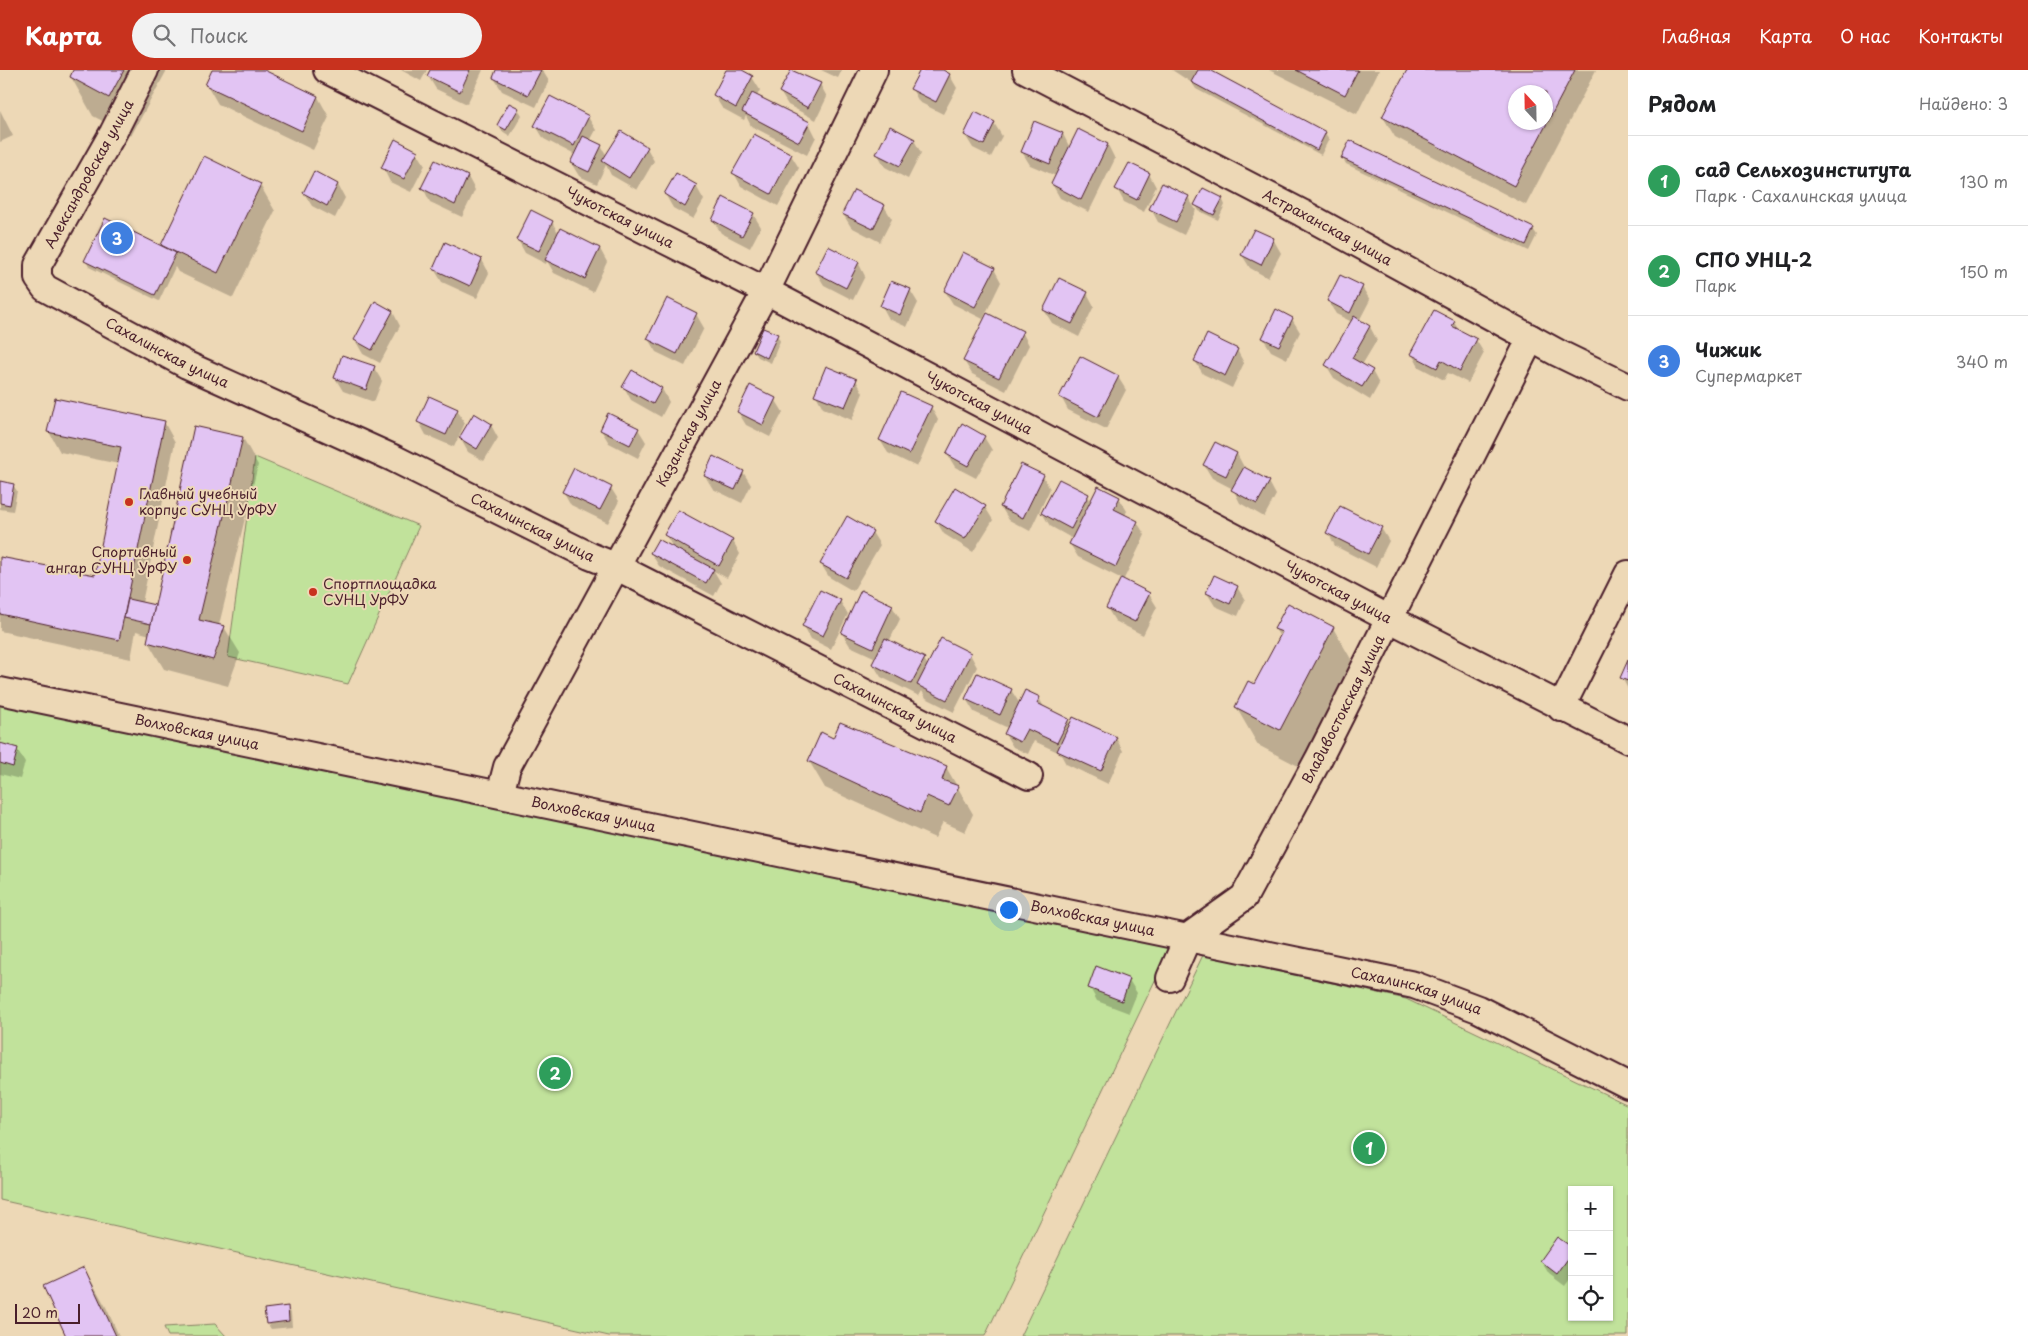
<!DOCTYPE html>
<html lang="ru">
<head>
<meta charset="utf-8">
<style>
  body { margin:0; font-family:"Playpen Sans",sans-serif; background:#f2f2f2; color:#202124 }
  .controls { position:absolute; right:15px; bottom:15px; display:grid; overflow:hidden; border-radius:0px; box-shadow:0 1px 4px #0004 }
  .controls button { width:45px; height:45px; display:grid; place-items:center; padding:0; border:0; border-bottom:1px solid #e0e0e0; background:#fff; color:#202124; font:25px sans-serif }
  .compass { position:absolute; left:1508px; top:15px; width:45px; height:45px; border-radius:50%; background:#fff; box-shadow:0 1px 4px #0004; rotate:338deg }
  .scale { position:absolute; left:15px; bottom:12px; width:65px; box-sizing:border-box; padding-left:5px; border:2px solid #4a1f2b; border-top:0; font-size:14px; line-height:18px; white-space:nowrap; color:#4a1f2b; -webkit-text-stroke:4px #edd8b6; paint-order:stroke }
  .you { position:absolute; left:1008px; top:839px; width:18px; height:18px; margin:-12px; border:4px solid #fff; border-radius:50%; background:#1a73e8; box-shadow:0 0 0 8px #1a73e833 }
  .badge { display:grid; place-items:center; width:32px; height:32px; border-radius:50%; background:#c8321e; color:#fff; font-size:16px; font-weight:700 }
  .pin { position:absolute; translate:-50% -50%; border:2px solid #fff; box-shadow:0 1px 5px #0006 }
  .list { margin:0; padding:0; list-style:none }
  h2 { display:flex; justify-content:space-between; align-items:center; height:65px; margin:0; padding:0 20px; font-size:21px }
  h2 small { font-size:16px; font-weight:400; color:#757577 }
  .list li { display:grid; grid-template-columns:32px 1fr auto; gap:15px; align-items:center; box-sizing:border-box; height:90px; padding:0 20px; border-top:1px solid #e0e0e0 }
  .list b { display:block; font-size:19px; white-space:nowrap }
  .list p { margin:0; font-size:16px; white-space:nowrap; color:#757577 }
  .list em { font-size:16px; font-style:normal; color:#757577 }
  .icon { flex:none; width:28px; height:28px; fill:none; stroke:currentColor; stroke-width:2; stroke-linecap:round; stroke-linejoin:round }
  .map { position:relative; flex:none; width:1628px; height:1266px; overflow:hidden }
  header { display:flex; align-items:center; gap:30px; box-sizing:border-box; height:70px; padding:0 25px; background:#c8321e; color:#fff }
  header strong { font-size:24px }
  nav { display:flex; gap:28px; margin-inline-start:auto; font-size:18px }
  .search { width:350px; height:45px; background:#f2f2f2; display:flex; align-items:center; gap:12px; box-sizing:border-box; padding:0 18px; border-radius:28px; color:#757577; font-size:19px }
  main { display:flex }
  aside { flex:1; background:#fff }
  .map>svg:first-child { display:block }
  .green { fill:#c1e29b; stroke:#868063; fill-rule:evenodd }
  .shadow { fill:#0003; fill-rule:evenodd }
  .building { fill:#e2c4f3; stroke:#4a1f2b; fill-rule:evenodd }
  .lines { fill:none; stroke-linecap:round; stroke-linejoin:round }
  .street-casing { stroke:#4a1f2b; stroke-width:30 }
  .street { stroke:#edd8b6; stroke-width:26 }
  .poi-dot { fill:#c8321e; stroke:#edd8b6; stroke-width:2 }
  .labels { text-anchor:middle; stroke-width:4; stroke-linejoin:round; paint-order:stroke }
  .street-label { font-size:14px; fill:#4a1f2b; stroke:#edd8b6 }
  .poi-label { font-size:14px; fill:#4a1f2b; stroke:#edd8b6; text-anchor:start }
</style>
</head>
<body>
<header>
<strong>Карта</strong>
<div class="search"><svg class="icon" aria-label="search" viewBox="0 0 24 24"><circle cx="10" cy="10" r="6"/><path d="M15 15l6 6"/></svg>Поиск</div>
<nav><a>Главная</a><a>Карта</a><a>О нас</a><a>Контакты</a></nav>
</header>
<main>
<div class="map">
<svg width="1628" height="1266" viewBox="0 0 1628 1266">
  <rect width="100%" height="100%" fill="#edd8b6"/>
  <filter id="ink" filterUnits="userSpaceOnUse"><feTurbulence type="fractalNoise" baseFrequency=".02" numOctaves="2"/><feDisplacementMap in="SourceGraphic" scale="10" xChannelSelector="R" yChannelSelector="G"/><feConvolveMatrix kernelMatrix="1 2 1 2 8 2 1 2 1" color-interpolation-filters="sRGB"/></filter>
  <g filter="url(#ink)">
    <g class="green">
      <path d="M255 387 419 456 348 614 228 587Z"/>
      <path d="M0 634 1171 877 985 1266H609L0 1130Z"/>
      <path d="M1203 885 1406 929 1628 1035V1266H1020ZM1572 1120H1609V1247H1572Z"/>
      <path d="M215 1254 226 1266H168L164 1257Z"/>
    </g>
    <g class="shadow">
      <path d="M75 0H167L131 66 93 46 71 7Z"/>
      <path d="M214 0H261L318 27 329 47 313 80 218 34 207 15Z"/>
      <path d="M401 0H427L421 11Z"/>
      <path d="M431 0H483L467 34 436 19 428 6Z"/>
      <path d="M498 0H542L549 11 536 37 502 21 494 8Z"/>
      <path d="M728 0H739L752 7 760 20 757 26 809 53 816 67 807 85 751 56 746 46 744 50 722 38 714 25Z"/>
      <path d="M792 0 820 14 827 27 816 50 788 35 780 22Z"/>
      <path d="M821 0H842L838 8Z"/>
      <path d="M921 0H940L949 4 957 18 943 44 919 32 912 19Z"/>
      <path d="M1172 0H1207L1325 63 1329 69 1321 85 1196 19 1192 13Z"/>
      <path d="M1269 0H1379L1357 44Z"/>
      <path d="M1408 0H1596L1526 135 1395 67 1383 47ZM1516 22H1546V52H1516Z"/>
      <path d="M518 39 522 45 510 66 502 61 498 55Z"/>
      <path d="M0 40 13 66 0 72Z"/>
      <path d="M588 47 596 60 590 71 601 76 607 86 647 78 654 91 637 120 611 105 606 95 597 114 579 106 571 93 575 85 544 69 536 56Z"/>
      <path d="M1035 52 1063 64 1070 78 1079 61 1108 75 1115 89 1089 142 1060 128 1052 114 1056 106 1030 95 1022 82Z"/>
      <path d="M994 53 1002 66 991 87 973 78 965 65Z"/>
      <path d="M914 70 921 83 908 109 885 97 877 83Z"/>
      <path d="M417 82 425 95 411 122 390 112 383 98Z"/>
      <path d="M791 85 799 98 778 136 741 116 734 103Z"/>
      <path d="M1342 87 1533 159 1537 165 1529 181 1346 94Z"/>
      <path d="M1149 104 1156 117 1144 142 1124 132 1117 119Z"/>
      <path d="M677 105 696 116 704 130 693 149 673 138 665 124Z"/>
      <path d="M468 107 475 120 462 147 430 132 423 118Z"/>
      <path d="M260 115 275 141 233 228 178 202 175 197 159 231 89 197 86 191 164 178 162 175Z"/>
      <path d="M338 115 345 128 335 148 312 136 304 123Z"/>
      <path d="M1188 127 1196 140 1184 165 1158 152 1151 139Z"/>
      <path d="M1222 128 1225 135 1218 150 1199 141 1196 135Z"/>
      <path d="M884 136 892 149 880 172 851 157 843 144Z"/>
      <path d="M753 144 761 157 750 178 721 163 713 150Z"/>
      <path d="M552 152 559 164 600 179 607 192 593 222 554 203 547 191 546 194 525 183 518 170Z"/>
      <path d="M1273 169 1281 183 1268 208 1250 198 1242 185Z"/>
      <path d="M482 190 489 203 477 228 442 212 434 199Z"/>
      <path d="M858 192 865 206 853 230 824 215 816 202Z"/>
      <path d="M994 199 1001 212 983 249 953 234 945 221Z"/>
      <path d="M1362 217 1370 230 1359 251 1370 257 1377 270 1362 295 1372 301 1379 314 1370 330 1334 308 1326 295 1352 252 1336 244 1328 231Z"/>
      <path d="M910 220 918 233 907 257 889 249 882 236Z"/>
      <path d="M1087 223 1094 236 1079 267 1052 253 1044 240Z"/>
      <path d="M375 233 393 242 400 256 380 293 363 284 355 270Z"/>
      <path d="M696 244 704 258 685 296 656 282 648 269Z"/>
      <path d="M1292 249 1300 262 1287 289 1271 281 1263 268Z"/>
      <path d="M1454 252 1459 261 1476 270 1484 283 1468 313 1448 303 1444 310 1419 297 1412 284Z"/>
      <path d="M1022 262 1029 275 1006 321 972 304 964 291Z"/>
      <path d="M777 265 780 271 771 293 758 287 754 281Z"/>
      <path d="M1237 280 1244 293 1232 318 1203 304 1195 291Z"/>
      <path d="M374 298 382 311 374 332 343 321 335 308Z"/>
      <path d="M632 302 662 319 669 332 661 347 631 330 624 317Z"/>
      <path d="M1118 307 1126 320 1106 359 1068 340 1061 327Z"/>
      <path d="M856 310 863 323 852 350 823 338 816 325Z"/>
      <path d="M775 329 783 342 770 367 746 355 738 342Z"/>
      <path d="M931 337 938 350 917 397 888 383 880 370Z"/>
      <path d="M457 340 465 353 454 377 426 365 419 352Z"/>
      <path d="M164 352 175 372 142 533 156 537 195 357 243 368 258 395 219 555 224 557 240 583 228 616 164 599 148 572 150 565 136 561 131 589 0 561V488L96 507 119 394 60 382 49 362Z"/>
      <path d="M491 355 498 368 484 391 468 382 460 368Z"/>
      <path d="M638 359 646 372 638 388 609 373 601 360Z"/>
      <path d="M984 367 992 380 976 408 955 397 947 384Z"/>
      <path d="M1215 373 1237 384 1244 397 1269 412 1276 425 1264 447 1240 433 1233 419 1212 408 1204 395Z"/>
      <path d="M743 402 751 415 742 433 713 419 705 406Z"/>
      <path d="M1043 406 1050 419 1030 461 1009 450 1001 437Z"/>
      <path d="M0 413 13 415 17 421 13 441 0 439Z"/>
      <path d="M611 418 619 431 608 453 571 435 563 421Z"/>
      <path d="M1088 425 1091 432 1119 428 1127 441 1125 445 1137 452 1145 465 1123 511 1149 524 1157 537 1143 565 1115 551 1107 538 1122 509 1078 487 1070 474 1073 469 1050 456 1042 443Z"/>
      <path d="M985 437 993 450 973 482 944 464 936 451Z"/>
      <path d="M679 442 733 471 740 484 727 508 714 501 721 513 714 526 659 496 651 483 673 478 666 465Z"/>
      <path d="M1381 458 1389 471 1376 497 1335 476 1328 462Z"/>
      <path d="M872 462 880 475 853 521 829 507 821 494Z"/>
      <path d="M1237 517 1245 530 1238 546 1215 536 1207 523Z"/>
      <path d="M840 531 848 544 831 579 811 569 804 556Z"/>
      <path d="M892 536 900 549 889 572 924 589 928 596 970 584 977 597 954 642 926 628 922 621 919 626 881 607 873 594 876 588 850 576 842 563Z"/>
      <path d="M1333 558 1355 596 1302 698 1258 675 1236 637 1255 616 1280 567 1275 559Z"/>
      <path d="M1628 593V619L1622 608Z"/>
      <path d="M1011 620 1020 634 1039 628 1045 639 1068 650 1071 655 1116 668 1123 681 1108 714 1066 694 1060 683 1034 671 1028 684 1013 677 1005 664 1008 658 974 642 966 629Z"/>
      <path d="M834 670 946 697 973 744 965 762 943 752 935 768 825 718 809 691Z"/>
      <path d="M0 674 17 679 25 692 20 709 0 704Z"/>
      <path d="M1129 910 1137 923 1129 943 1097 931 1090 918Z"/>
      <path d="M1572 1179V1206L1565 1216 1549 1204 1541 1191Z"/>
      <path d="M84 1198 106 1237 119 1266H67Z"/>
      <path d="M287 1237 291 1243 292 1257 271 1259 267 1253Z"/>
    </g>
    <g class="building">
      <path d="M73 0H124L109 28 70 7Z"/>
      <path d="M212 0H264L318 26 302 61 205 15Z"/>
      <path d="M430 0H470L460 22 427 6Z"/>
      <path d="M496 0H541L528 25 493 8Z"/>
      <path d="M726 0H742L753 6 736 38 713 25Z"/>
      <path d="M791 0 821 13 808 38 779 22Z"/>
      <path d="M920 0H943L950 4 936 32 910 19Z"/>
      <path d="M1198 0H1210L1326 62 1317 80 1191 12Z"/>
      <path d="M1296 0H1358L1345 25Z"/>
      <path d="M1407 0H1575L1514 116 1382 47ZM1516 22H1546V52H1516Z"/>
      <path d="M752 23 810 52 799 72 742 42Z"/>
      <path d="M550 26 589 46 574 76 534 56Z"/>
      <path d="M509 33 519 38 506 60 497 55Z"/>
      <path d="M975 42 995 52 984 75 964 65Z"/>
      <path d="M1034 51 1063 63 1050 94 1021 82Z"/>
      <path d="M890 56 915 69 900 96 876 84Z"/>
      <path d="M1078 59 1108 74 1081 130 1051 114Z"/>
      <path d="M621 61 648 77 629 108 602 91Z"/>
      <path d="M754 64 792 84 771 124 732 103Z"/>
      <path d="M583 66 602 75 589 102 570 93Z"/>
      <path d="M395 69 418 81 404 109 381 98Z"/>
      <path d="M1350 70 1534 158 1526 175 1341 88Z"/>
      <path d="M204 86 261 114 218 203 161 175Z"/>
      <path d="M435 90 468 106 455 135 421 118Z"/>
      <path d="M1129 93 1150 103 1137 130 1115 119Z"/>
      <path d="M314 101 338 114 327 136 303 123Z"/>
      <path d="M676 103 697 115 685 137 664 124Z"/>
      <path d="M1162 113 1189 126 1176 152 1149 139Z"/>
      <path d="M1203 118 1223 128 1214 145 1194 135Z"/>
      <path d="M854 120 885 135 873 159 842 144Z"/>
      <path d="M723 127 754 143 742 166 712 150Z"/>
      <path d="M531 140 553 151 539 181 516 170Z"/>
      <path d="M105 148 176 183 155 225 84 191Z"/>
      <path d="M560 158 600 178 585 209 545 190Z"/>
      <path d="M1254 159 1274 168 1261 195 1241 185Z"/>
      <path d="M445 172 482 189 470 216 433 199Z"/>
      <path d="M828 176 859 192 846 218 815 202Z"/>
      <path d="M963 182 995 198 975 237 944 221Z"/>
      <path d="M1340 205 1363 216 1350 243 1327 231Z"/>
      <path d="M1059 208 1088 222 1072 254 1043 240Z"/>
      <path d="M891 211 911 219 900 245 880 236Z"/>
      <path d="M667 228 697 243 677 284 647 269Z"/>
      <path d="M375 231 393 241 372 280 354 270Z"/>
      <path d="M1276 239 1293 248 1279 276 1262 268Z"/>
      <path d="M1434 240 1455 251 1452 256 1477 269 1460 301 1441 290 1437 298 1410 284Z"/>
      <path d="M987 243 1023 261 999 308 963 291Z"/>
      <path d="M1354 246 1370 256 1352 288 1373 300 1362 317 1325 295Z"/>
      <path d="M763 258 778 264 767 288 753 281Z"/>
      <path d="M1207 264 1238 279 1225 306 1194 291Z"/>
      <path d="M342 285 375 296 366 320 334 308Z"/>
      <path d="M1080 286 1119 306 1098 347 1059 327Z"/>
      <path d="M826 296 857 309 845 337 814 325Z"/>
      <path d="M632 300 662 318 653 334 622 317Z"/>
      <path d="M750 315 776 328 763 355 737 342Z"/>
      <path d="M901 322 932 336 909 384 879 370Z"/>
      <path d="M429 326 458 339 446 365 417 352Z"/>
      <path d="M55 328 165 351 119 570 0 544V487L95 505 121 377 47 362Z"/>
      <path d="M474 343 492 354 477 379 459 368Z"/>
      <path d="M608 343 639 358 630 375 600 360Z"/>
      <path d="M962 353 985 366 968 396 946 384Z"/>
      <path d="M194 356 243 367 199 550 225 556 213 590 147 572Z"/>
      <path d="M1215 372 1237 383 1226 406 1203 395Z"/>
      <path d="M713 386 744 401 735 420 704 406Z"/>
      <path d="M1021 394 1044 405 1023 448 1000 437Z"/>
      <path d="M1244 397 1270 411 1257 434 1231 420Z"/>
      <path d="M574 398 612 417 600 440 562 422Z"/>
      <path d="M1059 409 1089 424 1071 459 1041 443Z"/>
      <path d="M0 411 14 414 10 435 0 433Z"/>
      <path d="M1098 416 1120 427 1114 439 1138 451 1116 497 1069 474Z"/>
      <path d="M955 417 986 436 965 469 935 451Z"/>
      <path d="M1340 436 1382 457 1368 484 1326 463Z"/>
      <path d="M678 440 733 470 719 496 664 465Z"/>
      <path d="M847 446 873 461 846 508 820 494Z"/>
      <path d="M658 469 714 499 706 513 650 483Z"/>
      <path d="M1214 505 1238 516 1230 534 1206 523Z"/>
      <path d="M1121 508 1150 523 1135 552 1106 538Z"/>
      <path d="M820 520 841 530 823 566 802 556Z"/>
      <path d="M861 520 893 535 873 578 841 563Z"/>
      <path d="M128 529 155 535 151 554 124 548Z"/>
      <path d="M1288 533 1334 557 1280 660 1235 637 1248 611 1254 614 1282 562 1274 559Z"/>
      <path d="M885 568 925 588 911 614 872 594Z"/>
      <path d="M941 568 971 583 947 630 917 615Z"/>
      <path d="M1628 590V611L1620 608Z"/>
      <path d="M977 603 1012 619 1000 645 965 629Z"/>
      <path d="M1025 620 1040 627 1037 633 1069 649 1057 673 1027 659 1020 672 1004 664Z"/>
      <path d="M1073 647 1117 667 1101 701 1057 681Z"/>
      <path d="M840 652 947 696 942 710 959 716 949 736 927 726 920 743 808 691 821 662 833 668Z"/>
      <path d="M0 673 18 678 13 697 0 693Z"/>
      <path d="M1096 896 1130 909 1122 931 1088 918Z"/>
      <path d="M1557 1167 1572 1177V1183L1557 1204 1540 1191Z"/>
      <path d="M84 1197 116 1266H66L43 1216Z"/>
      <path d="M288 1236 289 1251 266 1254 264 1239Z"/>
    </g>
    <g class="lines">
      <defs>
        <g id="street">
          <path id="s1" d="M145 0 113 63 38 195V208L45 218 187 295 393 388 590 486 615 496 1029 706"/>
          <path id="s2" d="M327 0 766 221 1388 548 1628 670"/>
          <path id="s3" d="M1026 0 1302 143 1558 283 1628 317"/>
          <path id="s4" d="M0 621 1414 915 1478 939 1628 1015"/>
          <path d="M1561 638 1628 504"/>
          <path id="s5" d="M500 724 507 697 766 221 874 0"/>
          <path id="s6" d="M1170 908 1188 867 1244 827 1318 690 1531 268"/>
        </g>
      </defs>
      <use href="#street" class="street-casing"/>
      <use href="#street" class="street"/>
    </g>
  </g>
  <g class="poi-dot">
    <circle cx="129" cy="432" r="5"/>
    <circle cx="187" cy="490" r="5"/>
    <circle cx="313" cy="522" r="5"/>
  </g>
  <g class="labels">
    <g class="street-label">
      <text transform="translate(89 104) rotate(-61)" y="5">Александровская улица</text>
      <text dy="5" stroke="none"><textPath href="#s2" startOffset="328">Чукотская улица</textPath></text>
      <text dy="5" stroke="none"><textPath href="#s3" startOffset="340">Астраханская улица</textPath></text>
      <text dy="5" stroke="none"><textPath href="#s1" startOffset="386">Сахалинская улица</textPath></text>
      <text dy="5" stroke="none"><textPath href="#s2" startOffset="732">Чукотская улица</textPath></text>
      <text dy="5" stroke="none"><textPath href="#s5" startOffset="408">Казанская улица</textPath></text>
      <text dy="5" stroke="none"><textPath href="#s1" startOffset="791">Сахалинская улица</textPath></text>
      <text dy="5" stroke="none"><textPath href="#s2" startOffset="1138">Чукотская улица</textPath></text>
      <text dy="5" stroke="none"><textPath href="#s1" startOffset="1196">Сахалинская улица</textPath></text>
      <text dy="5" stroke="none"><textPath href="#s6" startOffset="326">Владивостокская улица</textPath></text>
      <text dy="5" stroke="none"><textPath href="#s4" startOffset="201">Волховская улица</textPath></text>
      <text dy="5" stroke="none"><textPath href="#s4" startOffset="606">Волховская улица</textPath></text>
      <text dy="5" stroke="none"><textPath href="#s4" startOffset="1116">Волховская улица</textPath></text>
      <text dy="5" stroke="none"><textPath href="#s4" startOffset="1448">Сахалинская улица</textPath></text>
    </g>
    <g class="poi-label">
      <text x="139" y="429">Главный учебный<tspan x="139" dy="16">корпус СУНЦ УрФУ</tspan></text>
      <text x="177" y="487" text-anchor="end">Спортивный<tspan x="177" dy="16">ангар СУНЦ УрФУ</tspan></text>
      <text x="323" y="519">Спортплощадка<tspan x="323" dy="16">СУНЦ УрФУ</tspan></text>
    </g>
  </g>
</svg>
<div class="controls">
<button>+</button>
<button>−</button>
<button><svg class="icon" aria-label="locate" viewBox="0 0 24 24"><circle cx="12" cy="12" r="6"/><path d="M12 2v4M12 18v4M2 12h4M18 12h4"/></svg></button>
</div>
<svg class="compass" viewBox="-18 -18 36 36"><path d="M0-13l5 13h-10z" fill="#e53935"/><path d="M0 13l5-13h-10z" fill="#757577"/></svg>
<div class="scale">20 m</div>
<div class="you"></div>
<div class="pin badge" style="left:1369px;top:1078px;background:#2e9e5b">1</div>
<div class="pin badge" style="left:555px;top:1003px;background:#2e9e5b">2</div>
<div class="pin badge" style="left:117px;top:168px;background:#3f7fe0">3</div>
</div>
<aside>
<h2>Рядом<small>Найдено: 3</small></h2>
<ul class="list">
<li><span class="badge" style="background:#2e9e5b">1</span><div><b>сад Сельхозинститута</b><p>Парк · Сахалинская улица</p></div><em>130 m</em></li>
<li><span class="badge" style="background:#2e9e5b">2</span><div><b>СПО УНЦ-2</b><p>Парк</p></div><em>150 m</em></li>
<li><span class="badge" style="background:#3f7fe0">3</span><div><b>Чижик</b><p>Супермаркет</p></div><em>340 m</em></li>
</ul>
</aside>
</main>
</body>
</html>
